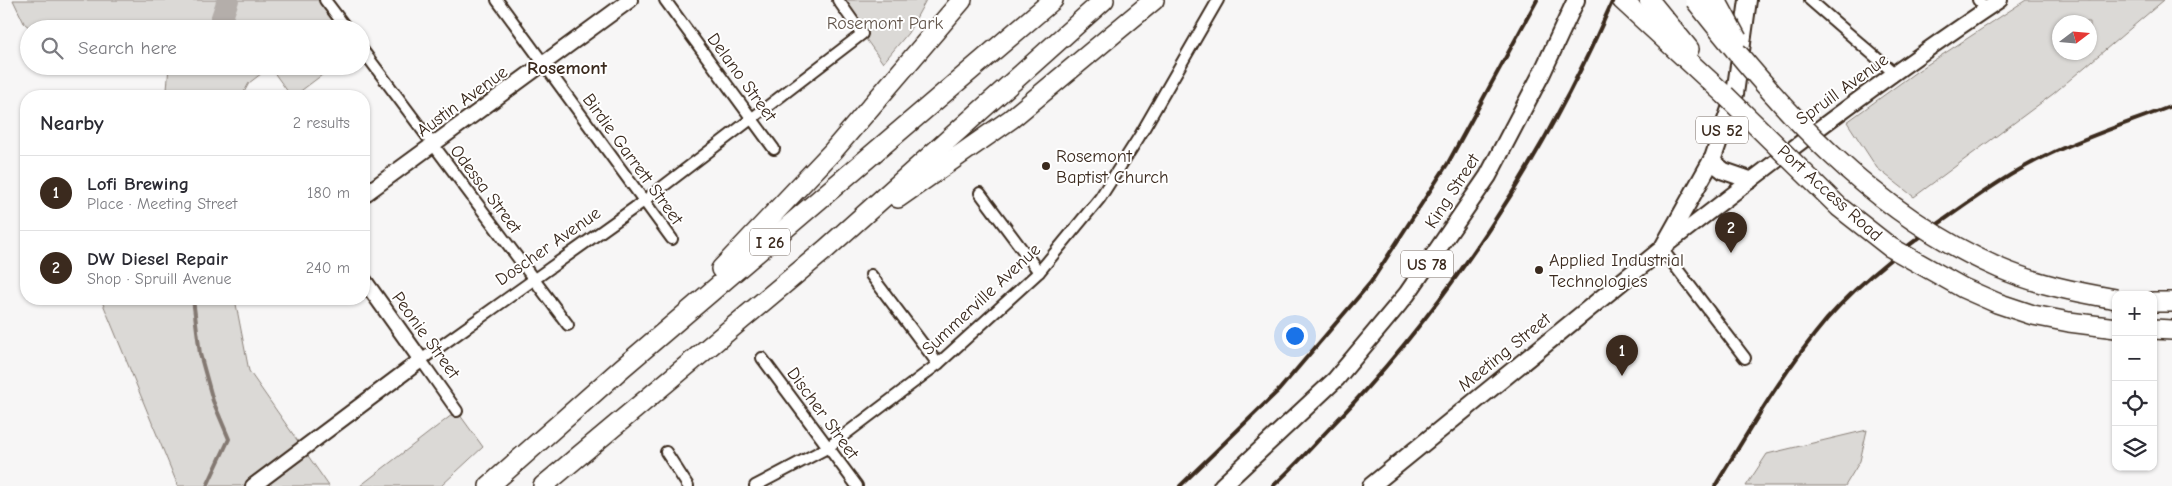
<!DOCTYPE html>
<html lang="en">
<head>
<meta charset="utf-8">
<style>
  body { margin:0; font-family:"Comic Neue",sans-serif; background:#f2f2f3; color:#2b2b33 }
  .controls { position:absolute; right:15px; bottom:15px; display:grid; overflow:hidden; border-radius:10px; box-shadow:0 1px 4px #0004 }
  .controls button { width:45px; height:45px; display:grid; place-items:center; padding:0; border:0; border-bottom:1px solid #e1e1e2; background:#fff; color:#2b2b33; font:25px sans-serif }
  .compass { position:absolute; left:2052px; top:15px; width:45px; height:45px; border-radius:50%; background:#fff; box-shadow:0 1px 4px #0004; rotate:74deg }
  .you { position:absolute; left:1294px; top:335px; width:18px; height:18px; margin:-12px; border:4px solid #fff; border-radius:50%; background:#1a73e8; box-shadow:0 0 0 8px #1a73e833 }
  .badge { display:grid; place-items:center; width:32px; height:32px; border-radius:50%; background:#3b2a1e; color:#fff; font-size:16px; font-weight:700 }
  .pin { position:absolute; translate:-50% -41px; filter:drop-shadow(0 1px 2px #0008) }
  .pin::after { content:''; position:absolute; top:26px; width:18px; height:15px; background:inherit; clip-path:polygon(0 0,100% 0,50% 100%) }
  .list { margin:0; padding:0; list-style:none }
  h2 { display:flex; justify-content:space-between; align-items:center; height:65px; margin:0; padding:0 20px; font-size:21px }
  h2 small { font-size:16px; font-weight:400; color:#7c7c81 }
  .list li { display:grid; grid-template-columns:32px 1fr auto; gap:15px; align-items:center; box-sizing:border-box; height:75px; padding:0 20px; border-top:1px solid #e1e1e2 }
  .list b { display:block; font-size:19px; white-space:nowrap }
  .list p { margin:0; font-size:16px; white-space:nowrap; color:#7c7c81 }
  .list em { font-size:16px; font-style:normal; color:#7c7c81 }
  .icon { flex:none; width:28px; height:28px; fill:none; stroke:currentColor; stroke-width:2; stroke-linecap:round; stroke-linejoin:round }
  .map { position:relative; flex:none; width:2172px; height:486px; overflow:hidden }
  .search { position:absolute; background:#fff; box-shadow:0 1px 4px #0004; left:20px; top:20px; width:350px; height:55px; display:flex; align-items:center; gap:12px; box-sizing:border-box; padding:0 18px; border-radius:28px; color:#7c7c81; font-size:19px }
  .panel { position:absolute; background:#fff; box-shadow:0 1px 4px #0004; left:20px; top:90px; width:350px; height:215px; border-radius:20px }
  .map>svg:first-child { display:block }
  .green { fill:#dbd9d6; stroke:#8b827a; fill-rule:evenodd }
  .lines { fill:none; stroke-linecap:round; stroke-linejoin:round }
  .stream { stroke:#847972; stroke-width:4 }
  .river { stroke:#b4aeaa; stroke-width:22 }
  .street-casing { stroke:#3b2a1e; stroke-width:14 }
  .secondary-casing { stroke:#3b2a1e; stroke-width:18 }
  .primary-casing { stroke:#3b2a1e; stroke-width:20 }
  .highway-casing { stroke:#3b2a1e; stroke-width:22 }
  .street { stroke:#fff; stroke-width:10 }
  .secondary { stroke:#fff; stroke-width:14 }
  .primary { stroke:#fff; stroke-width:16 }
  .highway { stroke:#fff; stroke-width:19 }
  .rail { stroke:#3b2a1e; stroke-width:4 }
  .highway-bridge-casing { stroke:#3b2a1e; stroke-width:22; stroke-linecap:butt }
  .highway-bridge { stroke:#fff; stroke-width:19 }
  .poi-dot { fill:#3b2a1e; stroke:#fff; stroke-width:2 }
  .labels { text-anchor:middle; stroke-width:4; stroke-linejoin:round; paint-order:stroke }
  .shield { fill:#fff; stroke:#766a62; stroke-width:1 }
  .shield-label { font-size:16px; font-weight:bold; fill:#3b2a1e }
  .park-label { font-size:18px; fill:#63564c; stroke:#fff }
  .street-label { font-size:18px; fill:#3b2a1e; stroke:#fff }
  .poi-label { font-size:18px; fill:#3b2a1e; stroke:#fff; text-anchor:start }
  .neighbourhood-label { font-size:19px; font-weight:bold; fill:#3b2a1e; stroke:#fff }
</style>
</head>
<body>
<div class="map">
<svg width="2172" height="486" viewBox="0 0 2172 486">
  <rect width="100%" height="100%" fill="#f7f6f6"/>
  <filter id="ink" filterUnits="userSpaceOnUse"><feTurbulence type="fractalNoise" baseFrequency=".02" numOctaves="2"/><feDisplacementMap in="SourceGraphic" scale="10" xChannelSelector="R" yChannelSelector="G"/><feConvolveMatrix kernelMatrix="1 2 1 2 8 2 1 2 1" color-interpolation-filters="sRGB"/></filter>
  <g filter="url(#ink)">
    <g class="green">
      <path d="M13 0H325L347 29H31L24 23Z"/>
      <path d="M838 0H926L908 33 883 63Z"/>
      <path d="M2026 0H2164L2053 94 1914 197 1877 168 1847 122 1916 72ZM2060 22H2090V52H2060Z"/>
      <path d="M169 66H334L294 96H291L270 67 249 83 242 96H164L167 90Z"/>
      <path d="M101 299H235L249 371 329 486H178Z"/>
      <path d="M457 411 483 447 441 486H360Z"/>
      <path d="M1867 430 1860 461 1845 486H1746L1767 454Z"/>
    </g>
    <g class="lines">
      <path class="stream" d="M193 299 200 354 213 401 229 439 207 486"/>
      <path class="river" d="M218 29 228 0"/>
      <defs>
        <g id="street">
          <path d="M325 0 347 29"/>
          <path d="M497 0 672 239"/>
          <path d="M665 0 774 149"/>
          <path d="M1810 0 1894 73"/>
          <path d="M1978 0 1986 9"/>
          <path d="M361 48 568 325"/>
          <path d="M980 193 1039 272"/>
          <path d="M1662 249 1745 358"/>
          <path d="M871 275 938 364"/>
          <path d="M762 358 857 486"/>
          <path d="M457 411 421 360 644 201 862 34 838 0"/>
          <path d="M666 452 688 486"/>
          <path d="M755 486 827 448 938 364 1039 272 1100 198 1139 137 1218 0"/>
        </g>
        <g id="secondary">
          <path d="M364 195 630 0"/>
          <path d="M1664 247C1774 162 1884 77 2000 0"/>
          <path d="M253 486 421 360 364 280"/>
        </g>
        <g id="primary">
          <path d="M1711 161 1724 171 1750 180"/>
          <path d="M1222 486 1336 379 1407 294 1488 176 1542 73 1576 0"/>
          <path d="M1371 486 1662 249 1713 158 1735 94 1748 0"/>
        </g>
        <g id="highway">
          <path d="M1622 0 1725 95"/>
          <path d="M1649 0 1689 49"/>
          <path d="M898 198 1011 119 1154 0"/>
          <path d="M721 269 833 151 962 0"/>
          <path d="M2153 302H2172"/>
          <path d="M2153 329 2172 330"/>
          <path d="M489 486 622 368 1053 0"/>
          <path d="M543 486 826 249 1104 0"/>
        </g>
      </defs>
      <use href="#street" class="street-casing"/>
      <use href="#secondary" class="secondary-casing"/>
      <use href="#primary" class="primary-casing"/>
      <use href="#highway" class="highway-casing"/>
      <use href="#street" class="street"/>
      <use href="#secondary" class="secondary"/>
      <use href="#primary" class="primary"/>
      <use href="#highway" class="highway"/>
      <g class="rail">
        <path d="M1180 486 1279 390 1371 282 1448 163 1537 0"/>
        <path d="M1273 486C1292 469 1309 450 1326 432 1447 308 1544 159 1613 0"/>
        <path d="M1715 486C1750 429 1784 370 1827 319 1865 276 1908 245 1955 212 1985 191 2015 170 2048 155 2088 136 2131 122 2172 106"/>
      </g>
      <defs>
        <g id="highway-bridge">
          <path d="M1695 0C1779 108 1871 212 1999 268 2036 284 2076 292 2116 299"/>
          <path d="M1716 0 1737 39"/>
          <path d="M1725 95 1839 207 1890 247 1963 288 1997 303 2033 315 2069 322 2116 328"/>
        </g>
      </defs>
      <use href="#highway-bridge" class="highway-bridge-casing"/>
      <use href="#highway-bridge" class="highway-bridge"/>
    </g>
  </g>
  <g class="poi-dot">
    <circle cx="1046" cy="166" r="5"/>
    <circle cx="1539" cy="270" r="5"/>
  </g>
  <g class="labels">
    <g class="shield">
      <rect x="1696" y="116.5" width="52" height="27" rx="4"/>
      <rect x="750" y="228.5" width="40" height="27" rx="4"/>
      <rect x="1401" y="250.5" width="52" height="27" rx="4"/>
    </g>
    <g class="shield-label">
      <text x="1722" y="136">US 52</text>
      <text x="770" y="248">I 26</text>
      <text x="1427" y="270">US 78</text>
    </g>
    <g class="park-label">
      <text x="885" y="29">Rosemont Park</text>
    </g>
    <g class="street-label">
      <text transform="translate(742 77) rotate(54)" y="6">Delano Street</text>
      <text transform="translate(1842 89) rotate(-36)" y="6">Spruill Avenue</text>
      <text transform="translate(462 101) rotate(-36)" y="6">Austin Avenue</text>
      <text transform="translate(633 159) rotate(54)" y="6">Birdie Garrett Street</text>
      <text transform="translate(486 189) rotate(53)" y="6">Odessa Street</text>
      <text transform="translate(1452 191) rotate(-57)" y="6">King Street</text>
      <text transform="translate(1830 193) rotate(42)" y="6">Port Access Road</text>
      <text transform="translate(548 246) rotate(-35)" y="6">Doscher Avenue</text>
      <text transform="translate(981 299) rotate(-43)" y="6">Summerville Avenue</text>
      <text transform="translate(426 335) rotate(54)" y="6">Peonie Street</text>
      <text transform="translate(1504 352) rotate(-39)" y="6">Meeting Street</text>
      <text transform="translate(823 413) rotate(54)" y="6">Discher Street</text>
    </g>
    <g class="poi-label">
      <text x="1056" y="162">Rosemont<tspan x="1056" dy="21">Baptist Church</tspan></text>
      <text x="1549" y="266">Applied Industrial<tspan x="1549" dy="21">Technologies</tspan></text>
    </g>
    <g class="neighbourhood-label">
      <text x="567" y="74">Rosemont</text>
    </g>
  </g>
</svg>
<div class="controls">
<button>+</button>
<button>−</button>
<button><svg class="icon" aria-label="locate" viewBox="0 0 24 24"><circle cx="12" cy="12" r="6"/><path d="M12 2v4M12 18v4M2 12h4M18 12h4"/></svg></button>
<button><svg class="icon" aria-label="layers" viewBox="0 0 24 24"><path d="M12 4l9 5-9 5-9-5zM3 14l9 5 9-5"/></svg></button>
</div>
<svg class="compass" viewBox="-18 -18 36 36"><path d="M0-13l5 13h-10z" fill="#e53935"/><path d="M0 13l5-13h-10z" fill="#7c7c81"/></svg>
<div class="you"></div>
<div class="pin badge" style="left:1622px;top:376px">1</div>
<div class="pin badge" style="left:1731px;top:253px">2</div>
<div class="search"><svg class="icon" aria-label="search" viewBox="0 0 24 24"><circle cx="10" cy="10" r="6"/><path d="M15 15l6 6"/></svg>Search here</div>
<section class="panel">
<h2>Nearby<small>2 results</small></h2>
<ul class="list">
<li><span class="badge">1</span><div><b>Lofi Brewing</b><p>Place · Meeting Street</p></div><em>180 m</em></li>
<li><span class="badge">2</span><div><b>DW Diesel Repair</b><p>Shop · Spruill Avenue</p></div><em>240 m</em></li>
</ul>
</section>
</div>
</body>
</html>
